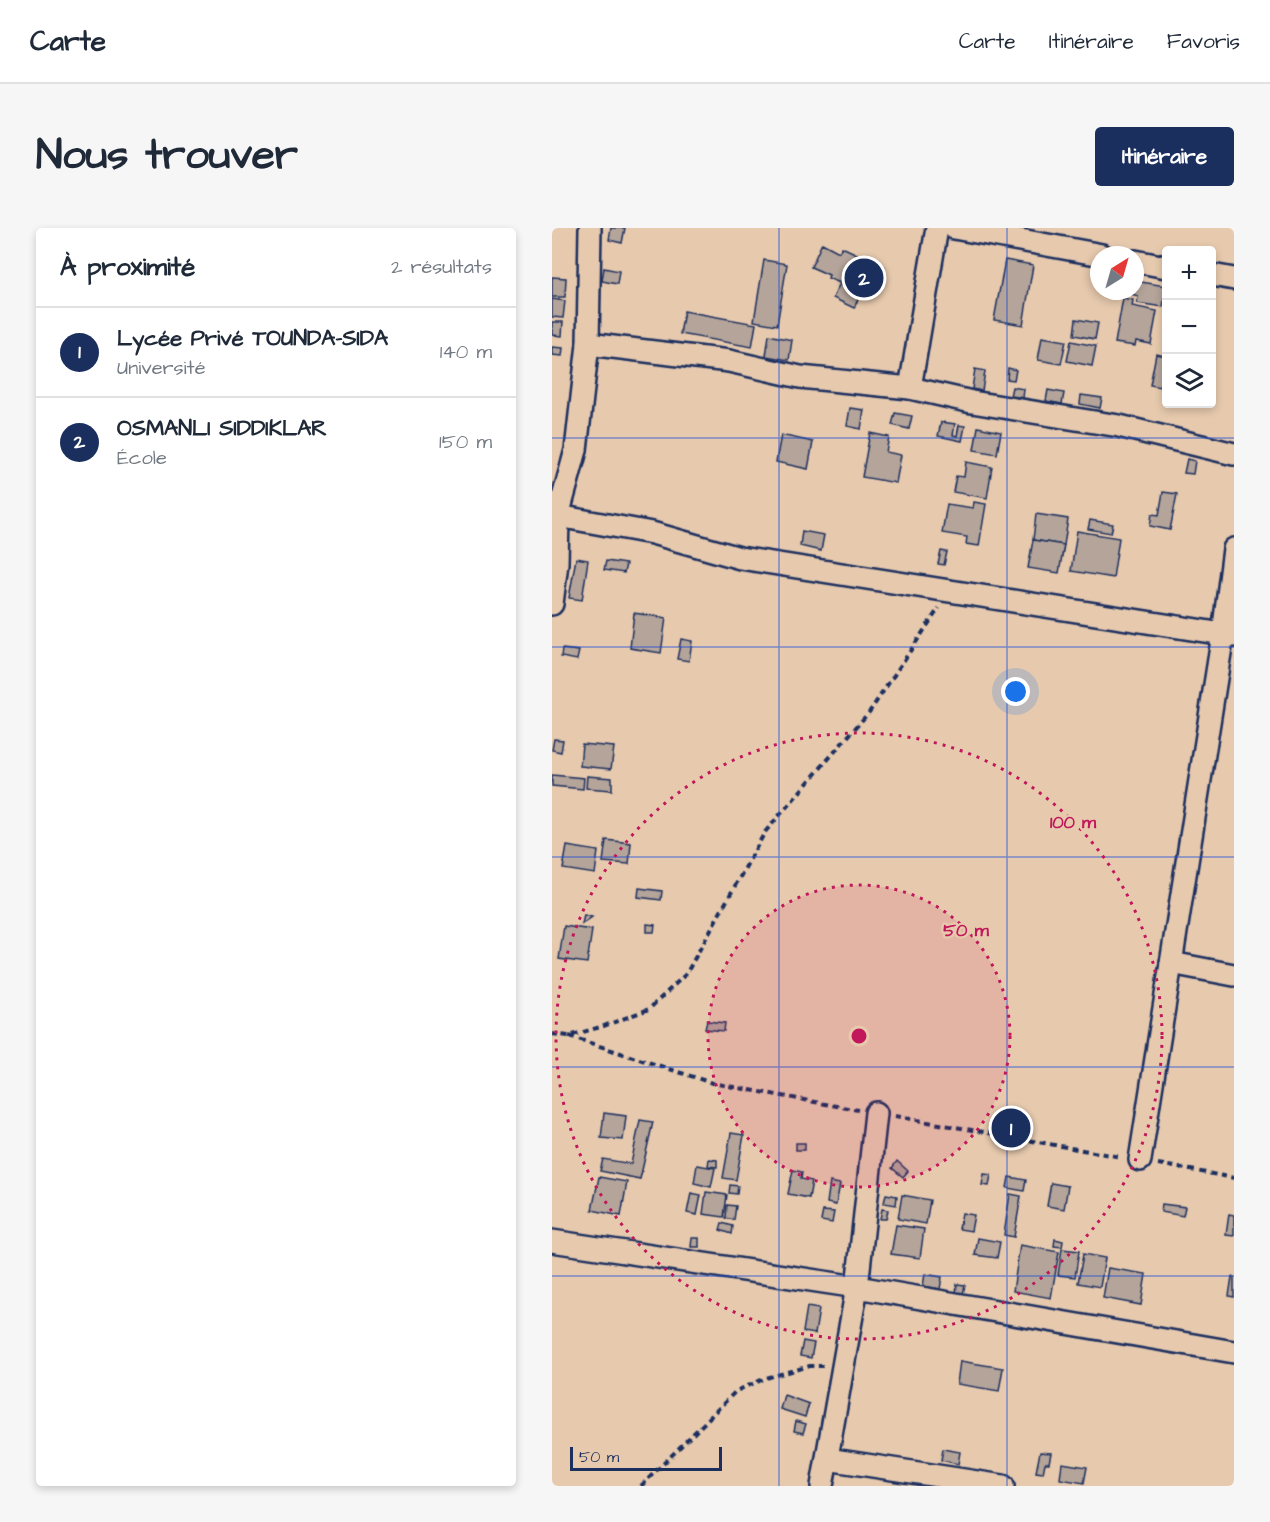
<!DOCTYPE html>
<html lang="fr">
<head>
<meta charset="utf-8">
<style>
  body { margin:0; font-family:"Architects Daughter",sans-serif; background:#f6f6f7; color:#1f2937 }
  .controls { position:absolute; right:18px; top:18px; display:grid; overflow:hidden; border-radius:6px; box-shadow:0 3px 9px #0003 }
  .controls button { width:54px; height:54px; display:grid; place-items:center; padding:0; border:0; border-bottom:2px solid #e0e1e3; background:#fff; color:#1f2937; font:30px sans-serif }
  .compass { position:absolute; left:538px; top:18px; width:54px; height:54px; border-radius:50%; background:#fff; box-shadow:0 3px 9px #0003; rotate:37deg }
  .scale { position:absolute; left:18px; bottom:15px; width:152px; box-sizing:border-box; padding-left:6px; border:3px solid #1b2f5e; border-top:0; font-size:16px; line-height:21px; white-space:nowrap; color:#1b2f5e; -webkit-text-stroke:4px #e7caae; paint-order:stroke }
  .you { position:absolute; left:464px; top:464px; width:21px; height:21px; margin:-15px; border:4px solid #fff; border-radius:50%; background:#1a73e8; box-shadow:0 0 0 9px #1a73e833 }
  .badge { display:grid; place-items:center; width:39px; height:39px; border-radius:50%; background:#1b2f5e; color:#fff; font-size:20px; font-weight:700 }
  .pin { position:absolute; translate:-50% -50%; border:3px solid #fff; box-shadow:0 2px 6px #0006 }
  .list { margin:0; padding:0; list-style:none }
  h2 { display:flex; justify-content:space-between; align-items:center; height:78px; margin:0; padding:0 24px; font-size:26px }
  h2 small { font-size:20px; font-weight:400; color:#747a83 }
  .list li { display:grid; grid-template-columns:39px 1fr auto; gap:18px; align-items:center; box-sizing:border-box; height:90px; padding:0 24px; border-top:2px solid #e0e1e3 }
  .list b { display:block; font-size:22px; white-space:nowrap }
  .list p { margin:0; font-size:20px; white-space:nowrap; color:#747a83 }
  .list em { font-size:20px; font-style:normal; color:#747a83 }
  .icon { flex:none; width:33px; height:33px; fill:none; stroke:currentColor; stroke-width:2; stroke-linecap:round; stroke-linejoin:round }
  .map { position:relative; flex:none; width:682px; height:1258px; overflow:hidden; border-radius:6px }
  header { display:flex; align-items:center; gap:36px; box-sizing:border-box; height:84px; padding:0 30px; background:#fff; border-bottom:2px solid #e0e1e3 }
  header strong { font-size:28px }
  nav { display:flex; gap:33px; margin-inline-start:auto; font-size:21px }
  .intro { display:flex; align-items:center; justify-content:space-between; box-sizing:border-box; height:144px; padding:0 36px }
  h1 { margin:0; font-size:42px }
  .button { padding:15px 27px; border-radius:6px; background:#1b2f5e; color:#fff; font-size:21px; font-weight:700 }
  main { display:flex; gap:36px; padding:0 36px }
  aside { flex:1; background:#fff; border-radius:6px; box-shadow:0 3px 9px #0003 }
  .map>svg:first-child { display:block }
  .building { fill:#b4a49a; stroke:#1b2f5e; stroke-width:1.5 }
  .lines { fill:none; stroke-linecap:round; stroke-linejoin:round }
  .minor-casing { stroke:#1b2f5e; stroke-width:26 }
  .path { stroke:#1b2f5e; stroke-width:4; stroke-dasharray:6 4.5; stroke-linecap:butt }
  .minor { stroke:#e7caae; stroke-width:21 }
  .grid { fill:none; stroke:#1d4ed8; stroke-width:1.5; stroke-opacity:0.55 }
  .ring { fill:none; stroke:#c2185b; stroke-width:3; stroke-dasharray:3 6 }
  .centre { fill:#c2185b; stroke:#e7caae; stroke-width:3 }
  .ring-label { font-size:18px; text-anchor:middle; font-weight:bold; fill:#c2185b; stroke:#e7caae; stroke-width:4.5; stroke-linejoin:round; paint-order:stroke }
</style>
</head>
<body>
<header>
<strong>Carte</strong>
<nav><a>Carte</a><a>Itinéraire</a><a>Favoris</a></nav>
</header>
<div class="intro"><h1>Nous trouver</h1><a class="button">Itinéraire</a></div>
<main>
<aside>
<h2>À proximité<small>2 résultats</small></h2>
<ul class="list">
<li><span class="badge">1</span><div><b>Lycée Privé TOUNDA-SIDA</b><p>Université</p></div><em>140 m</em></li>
<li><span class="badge">2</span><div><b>OSMANLI SIDDIKLAR</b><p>École</p></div><em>150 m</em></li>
</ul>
</aside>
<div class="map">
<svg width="682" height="1258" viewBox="0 0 682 1258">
  <rect width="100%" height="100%" fill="#e7caae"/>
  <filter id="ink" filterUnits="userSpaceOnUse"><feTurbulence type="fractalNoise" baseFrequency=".0167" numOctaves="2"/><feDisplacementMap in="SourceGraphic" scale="12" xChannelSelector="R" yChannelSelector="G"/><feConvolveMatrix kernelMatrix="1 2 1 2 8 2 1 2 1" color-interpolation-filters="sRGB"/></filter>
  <g filter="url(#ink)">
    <g class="building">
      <path d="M59 0H73L70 15 57 12Z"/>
      <path d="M270 15 287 24 290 19 333 39 320 69 309 65 302 80 281 70 288 55 276 50 277 47 259 39Z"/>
      <path d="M212 32 235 36 225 97 202 93Z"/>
      <path d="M453 32 481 37 471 97 442 92Z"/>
      <path d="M52 40 67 43 65 56 50 53Z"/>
      <path d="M0 49 14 50 13 69H0Z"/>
      <path d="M583 53 614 58 611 79 585 75 586 68 579 66V63H583Z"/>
      <path d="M571 70 581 72 580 78 605 83 599 116 584 113 583 118 563 115Z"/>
      <path d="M0 71 13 73 11 90 0 89Z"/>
      <path d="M132 83 204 96 200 119 128 106Z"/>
      <path d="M524 91 546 95 543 111 522 107Z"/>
      <path d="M0 94H11L10 108 0 107Z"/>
      <path d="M217 107 240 112 237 132 214 128Z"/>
      <path d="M490 109 514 113 509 136 486 132Z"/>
      <path d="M519 113 544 118 540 138 515 133Z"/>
      <path d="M0 119 11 120 10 128 0 127Z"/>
      <path d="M604 126 614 128V160L598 157Z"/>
      <path d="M456 140 464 142 462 152 455 151Z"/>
      <path d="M423 141 433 143 430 163 420 161Z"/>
      <path d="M460 159 472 161 471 170 458 168Z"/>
      <path d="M496 162 512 165 510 176 494 173Z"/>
      <path d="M529 167 550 170 548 180 528 176Z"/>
      <path d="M298 180 312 182 309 201 295 198Z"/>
      <path d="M343 185 360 188 357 201 340 197Z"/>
      <path d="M389 194 403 196 401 207 405 208 407 197 413 198 410 213 386 208Z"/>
      <path d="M426 199 449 204 445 226 422 222Z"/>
      <path d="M318 205 337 209 334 224 349 227 344 255 310 249Z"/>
      <path d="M229 207 261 214 256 241 224 234Z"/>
      <path d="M635 231 643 233 641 246 632 245Z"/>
      <path d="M414 234 440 239 435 270 401 264 404 248 412 249Z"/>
      <path d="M611 264 625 266 618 302 598 298 600 286 607 287Z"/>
      <path d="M422 274 434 276 427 318 414 316 415 309 390 305 395 276 421 280Z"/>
      <path d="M484 286 516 291 512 317 481 312Z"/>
      <path d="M538 292 561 296 559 305 536 301Z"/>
      <path d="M250 303 272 307 269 323 248 318Z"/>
      <path d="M525 303 567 310 561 350 519 343Z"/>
      <path d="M481 312 512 317 507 345 476 340Z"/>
      <path d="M389 323 395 324 392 337 386 336Z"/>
      <path d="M24 330 36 332 30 372 17 370Z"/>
      <path d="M54 333 74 336 72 345 52 342Z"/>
      <path d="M82 385 114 390 109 425 78 420Z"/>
      <path d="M129 411 140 413 137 433 125 431Z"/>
      <path d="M10 421 27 423 25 432 9 429Z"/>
      <path d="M2 511 11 512 9 524 0 522Z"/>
      <path d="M30 516 62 519 59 541 28 538Z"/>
      <path d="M0 547 32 550 31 561 0 558Z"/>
      <path d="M35 548 60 550V562L34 560Z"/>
      <path d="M54 612 79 615 77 636 51 634Z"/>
      <path d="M15 618 46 623 43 646 11 641Z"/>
      <path d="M87 660 110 663 109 672 86 669Z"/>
      <path d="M32 687 40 689 30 696Z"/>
      <path d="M95 696 103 697 102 704H95Z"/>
      <path d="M12 698 40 702 35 735 7 731Z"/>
      <path d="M155 793 173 795 172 803 153 801Z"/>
      <path d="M52 885 74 888 71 912 49 910Z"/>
      <path d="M88 892 101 894 88 951 48 943 51 931 79 936Z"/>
      <path d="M179 905 192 907 184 952 171 950Z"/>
      <rect x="244" y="915" width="9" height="7"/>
      <path d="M157 931 165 932V939L156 938Z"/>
      <path d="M345 933 356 943 351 949 340 940Z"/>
      <path d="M145 937 163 940 159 959 142 955Z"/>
      <path d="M241 942 250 944 249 951 260 953 257 970 236 966Z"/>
      <path d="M432 946 439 947 437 958 430 957Z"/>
      <path d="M47 949 75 954 69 988 40 982Z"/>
      <path d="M457 949 474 952 472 963 455 960Z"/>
      <path d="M278 954 288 956 284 977 275 975Z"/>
      <path d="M499 955 516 958 512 981 495 978Z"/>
      <path d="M178 957 186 958 185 966 177 965Z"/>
      <path d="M154 964 175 967 172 989 151 986Z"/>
      <path d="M139 965 149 967 145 987 135 985Z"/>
      <path d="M334 966 345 968 344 977 332 975Z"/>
      <path d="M458 966 469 968 462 1009 452 1007Z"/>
      <path d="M350 967 378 972 374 996 346 991Z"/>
      <path d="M610 976 633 979 631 988 609 984Z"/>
      <path d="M175 977 184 978 182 992 174 990Z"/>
      <path d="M330 981 336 982 334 991H328Z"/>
      <path d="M271 983 282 984 280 995 269 993Z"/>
      <path d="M410 985 422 987 419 1003 407 1001Z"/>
      <path d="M677 986 682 987V1008L674 1007Z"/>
      <path d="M170 995 181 998 180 1006 168 1002Z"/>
      <path d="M344 997 372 1001 368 1030 339 1026Z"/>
      <path d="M140 1010H147V1019H139Z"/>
      <path d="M426 1010 448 1014 445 1030 423 1027Z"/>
      <path d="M503 1011 511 1013 510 1019 502 1018Z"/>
      <path d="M468 1017 507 1024 499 1070 461 1063Z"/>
      <path d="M510 1021 527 1023 523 1049 506 1047Z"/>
      <path d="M531 1026 553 1030 548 1059 526 1055Z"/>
      <path d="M556 1040 594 1046 589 1077 551 1070Z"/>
      <path d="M373 1046 390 1049 388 1061 371 1058Z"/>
      <path d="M680 1049H682V1069L677 1068Z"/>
      <path d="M405 1056 413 1057 411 1066 404 1065Z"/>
      <path d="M255 1079 267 1081 263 1106 251 1104Z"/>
      <path d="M251 1113 262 1115 259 1130 248 1128Z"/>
      <path d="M408 1133 451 1140 447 1163 405 1156Z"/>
      <path d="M232 1167 257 1176 253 1189 228 1181Z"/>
      <path d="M244 1193 254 1196 251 1205 242 1203Z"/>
      <path d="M391 1221 408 1224 406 1236 389 1232Z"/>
      <path d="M488 1224 499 1225 497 1235H493L491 1245 484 1244Z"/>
      <path d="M510 1235 535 1239 532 1255 508 1251Z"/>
    </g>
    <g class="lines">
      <defs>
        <g id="minor">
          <path d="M402 0 550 27"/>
          <path d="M583 33 614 39"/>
          <path d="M660 47 682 51"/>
          <path d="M36 116 177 133 248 149 358 160 420 174 567 198 682 226"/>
          <path d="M358 160 385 0"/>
          <path d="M6 288 100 305 188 330 671 406 588 932"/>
          <path d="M682 321 671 406 682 408"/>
          <path d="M0 376 5 335 6 288 24 222 36 116 38 0"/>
          <path d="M619 735 682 747"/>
          <path d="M0 1013 305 1059 682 1124"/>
          <path d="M275 1231 451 1258"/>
          <path d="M270 1258 305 1059 324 885"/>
        </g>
      </defs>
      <use href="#minor" class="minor-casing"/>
      <g class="path">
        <path d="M0 806 17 808 52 798 97 781 134 746 213 604 318 483 387 380"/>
        <path d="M17 808 160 855 306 882"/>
        <path d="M343 888 569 929"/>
        <path d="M606 936 682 950"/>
        <path d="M89 1258 184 1163 214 1150 258 1138H271"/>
      </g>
      <use href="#minor" class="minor"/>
    </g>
  </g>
  <path class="grid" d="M227 0V1258M455 0V1258M0 210H682M0 419H682M0 629H682M0 839H682M0 1048H682"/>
  <circle cx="307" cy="808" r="151" fill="#c2185b" fill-opacity=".12"/>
  <g class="ring">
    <circle cx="307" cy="808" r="151"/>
    <circle cx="307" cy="808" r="303"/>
  </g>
  <circle cx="307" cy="808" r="9" class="centre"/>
  <g class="ring-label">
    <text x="521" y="600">100 m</text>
    <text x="414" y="708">50 m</text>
  </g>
</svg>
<div class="controls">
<button>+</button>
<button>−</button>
<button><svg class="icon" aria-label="layers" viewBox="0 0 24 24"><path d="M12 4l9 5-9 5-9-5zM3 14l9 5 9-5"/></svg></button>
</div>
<svg class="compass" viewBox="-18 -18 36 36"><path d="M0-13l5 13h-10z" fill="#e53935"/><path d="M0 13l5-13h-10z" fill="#747a83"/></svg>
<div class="scale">50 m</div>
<div class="you"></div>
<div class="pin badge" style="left:459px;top:900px">1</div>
<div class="pin badge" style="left:312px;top:50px">2</div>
</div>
</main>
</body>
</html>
